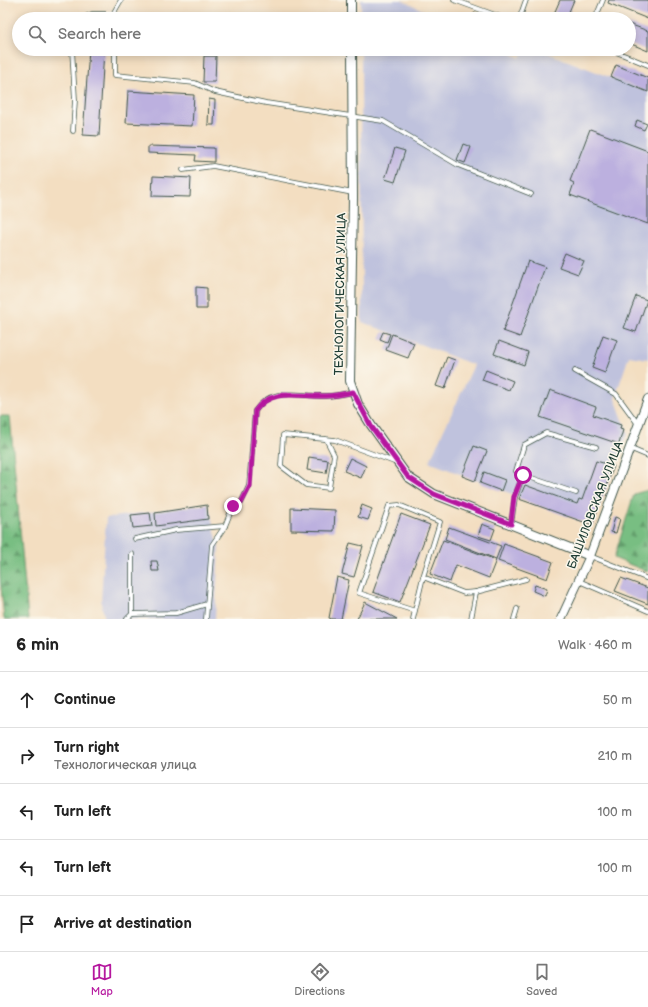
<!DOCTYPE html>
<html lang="en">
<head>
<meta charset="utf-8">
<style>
  body { margin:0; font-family:"Balsamiq Sans",sans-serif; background:#f2f2f2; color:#222 }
  .stop { position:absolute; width:12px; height:12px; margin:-9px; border:3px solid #b5179e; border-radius:50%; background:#fff }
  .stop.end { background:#b5179e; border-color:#fff; box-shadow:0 1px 4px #0008 }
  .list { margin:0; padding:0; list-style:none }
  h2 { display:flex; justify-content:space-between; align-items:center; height:52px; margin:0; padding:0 16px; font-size:17px }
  h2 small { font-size:13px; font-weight:400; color:#767676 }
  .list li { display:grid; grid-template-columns:26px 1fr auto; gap:12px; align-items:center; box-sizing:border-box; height:56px; padding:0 16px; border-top:1px solid #e0e0e0 }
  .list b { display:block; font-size:15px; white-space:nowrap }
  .list p { margin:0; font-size:13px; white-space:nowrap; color:#767676 }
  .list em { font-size:13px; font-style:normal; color:#767676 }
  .icon { flex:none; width:22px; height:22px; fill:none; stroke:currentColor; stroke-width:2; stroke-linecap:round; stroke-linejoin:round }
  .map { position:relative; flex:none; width:648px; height:619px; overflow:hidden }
  .search { position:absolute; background:#fff; box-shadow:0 2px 10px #0003; left:12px; right:12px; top:12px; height:44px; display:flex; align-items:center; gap:10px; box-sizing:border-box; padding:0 14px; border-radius:22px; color:#767676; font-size:15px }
  .sheet { height:332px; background:#fff }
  nav { display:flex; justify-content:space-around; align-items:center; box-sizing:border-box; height:56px; border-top:1px solid #e0e0e0; background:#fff; font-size:11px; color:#767676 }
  nav a { display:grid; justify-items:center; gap:2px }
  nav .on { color:#b5179e }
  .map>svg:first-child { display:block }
  .industrial { fill:#bfc2dd }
  .forest { fill:url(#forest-firs); stroke:#4c7e5b }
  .building { fill:#bcb0df }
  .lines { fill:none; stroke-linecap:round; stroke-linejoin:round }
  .lane-casing { stroke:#3f5549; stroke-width:5.5 }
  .street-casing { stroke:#3f5549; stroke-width:10 }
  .lane { stroke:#fff; stroke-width:4 }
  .street { stroke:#fff; stroke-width:8 }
  .route { stroke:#b5179e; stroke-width:5 }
  .labels { text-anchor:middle; stroke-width:3; stroke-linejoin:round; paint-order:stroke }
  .street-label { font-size:12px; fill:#1f3d34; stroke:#fbf7ec }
</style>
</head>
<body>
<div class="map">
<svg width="648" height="619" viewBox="0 0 648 619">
  <defs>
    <pattern id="forest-firs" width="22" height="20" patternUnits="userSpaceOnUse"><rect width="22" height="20" fill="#78be82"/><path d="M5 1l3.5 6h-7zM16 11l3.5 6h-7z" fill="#629c6b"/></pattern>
  </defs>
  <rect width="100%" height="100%" fill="#fbf7ec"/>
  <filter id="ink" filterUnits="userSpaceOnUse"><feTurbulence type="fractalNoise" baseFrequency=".025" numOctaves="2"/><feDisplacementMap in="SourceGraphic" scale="8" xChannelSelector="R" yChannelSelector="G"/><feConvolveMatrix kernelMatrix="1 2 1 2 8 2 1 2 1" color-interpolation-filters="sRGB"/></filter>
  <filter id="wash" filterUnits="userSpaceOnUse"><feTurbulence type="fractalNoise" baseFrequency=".012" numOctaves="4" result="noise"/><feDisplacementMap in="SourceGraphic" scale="16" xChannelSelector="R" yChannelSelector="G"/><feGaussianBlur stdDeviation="0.9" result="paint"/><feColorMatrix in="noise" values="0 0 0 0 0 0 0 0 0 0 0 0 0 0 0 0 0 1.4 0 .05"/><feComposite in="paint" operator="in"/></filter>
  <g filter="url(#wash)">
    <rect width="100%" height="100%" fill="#f3dec1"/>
    <g class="industrial">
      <path d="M361 0H402L441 19H361Z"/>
      <path d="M361 49H502L520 58 525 49H537L648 92V359L629 356 615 398 628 433 592 525 429 462 474 365 362 322Z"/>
      <path d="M208 504 219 547 215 619H105L101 603 106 518Z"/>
    </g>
    <g class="forest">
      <path d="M0 416H10L28 619H4L0 576Z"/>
      <path d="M648 490V572L614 558 634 494Z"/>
    </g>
    <g id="blocks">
      <g class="building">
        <path d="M560 0H574L566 19 553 16Z"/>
        <path d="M609 0H648V19L608 3Z"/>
        <path d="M474 13 488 19H471Z"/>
        <path d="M629 24 648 31V51L629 43Z"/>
        <path d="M89 49H104L99 136 83 135Z"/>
        <path d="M204 56H216L215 82H203Z"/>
        <path d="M616 65 648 78V92L611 77Z"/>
        <path d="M128 91 194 95 192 126 126 123Z"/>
        <path d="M209 99 215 100 214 125H208Z"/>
        <path d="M637 120 647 124 644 130 635 126Z"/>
        <path d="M590 129 648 151V224L570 195 574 183 570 181Z"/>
        <path d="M463 144 471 147 465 163 457 160Z"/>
        <path d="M148 146 214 148V162L195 161 196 155 148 153Z"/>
        <path d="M395 148 405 151 395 182 385 179Z"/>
        <path d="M153 176 191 178 190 197 152 196Z"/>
        <path d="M565 253 584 261 578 274 559 267Z"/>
        <path d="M528 261 545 267 520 337 503 331Z"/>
        <path d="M196 287 207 288V309H196Z"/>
        <path d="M636 296 647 300 636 332 624 328Z"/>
        <path d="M383 332 390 334 387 342 380 339Z"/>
        <path d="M392 334 414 343 408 358 386 350Z"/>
        <path d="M603 335 617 340 605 373 592 368Z"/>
        <path d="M499 341 528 352 524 365 494 354Z"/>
        <path d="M447 357 455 360 445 389 436 386Z"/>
        <path d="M486 370 513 381 509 390 482 380Z"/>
        <path d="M550 390 596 407 593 415 621 425 620 429 623 430 619 444 540 417Z"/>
        <path d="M474 446 487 451 475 481 462 476Z"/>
        <path d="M309 457 328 460 326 473 307 470Z"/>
        <path d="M350 458 366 466 361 478 344 471Z"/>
        <path d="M596 461 614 466 592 525 519 499 525 485 577 504 579 499 582 500Z"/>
        <path d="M484 472 505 480 501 491 480 483Z"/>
        <path d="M207 505 208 519 156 526 155 513Z"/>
        <path d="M362 505 372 509 368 520 358 517Z"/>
        <path d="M291 508 335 510 334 531 291 530Z"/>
        <path d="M150 513 152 526 133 528 131 515Z"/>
        <path d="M401 514 430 525 400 602 373 592Z"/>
        <path d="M615 517 620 519 616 533 611 532Z"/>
        <path d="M482 524 495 529 491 540 478 536Z"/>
        <path d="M449 527 501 546 496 559 445 539Z"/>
        <path d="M443 540 496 560 489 578 456 565 450 582 430 574Z"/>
        <path d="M350 543 363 546 354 577 342 574Z"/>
        <path d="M504 544 553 562 547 579 498 561Z"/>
        <path d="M151 561H157L159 571H152Z"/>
        <path d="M337 577 349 580 341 619H332L329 618Z"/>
        <path d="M621 578 648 588V604L615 591Z"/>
        <path d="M535 585 547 589 545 596 533 591Z"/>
        <path d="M365 602 397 619H357Z"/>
      </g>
    </g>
  </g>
  <g filter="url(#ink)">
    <use href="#blocks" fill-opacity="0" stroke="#3f5549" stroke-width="1"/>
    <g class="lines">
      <defs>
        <g id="lane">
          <path d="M454 0 506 19"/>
          <path d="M80 19 92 14H113L121 0"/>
          <path d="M517 19 520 17 526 0"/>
          <path d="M595 19 603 0"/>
          <path d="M72 49 75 100 73 131"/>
          <path d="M115 49V75L195 83 215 92 266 103 383 121 458 165 531 194"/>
          <path d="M609 49 648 65"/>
          <path d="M183 170 213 166 353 193"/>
          <path d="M575 371 616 394 638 424"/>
          <path d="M326 439 334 455 329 488 306 485 281 466 283 435 335 440 397 463"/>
          <path d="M629 448 648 456"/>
          <path d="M523 475 576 493"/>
          <path d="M511 524 515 497 523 475 516 471 524 445 546 433 596 447"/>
          <path d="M135 539 176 530 225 526"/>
          <path d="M132 554V614"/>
          <path d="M590 556 648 579"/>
          <path d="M423 577 464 593 476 592 471 619"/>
          <path d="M579 581 648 611"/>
          <path d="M476 592 526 579"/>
          <path d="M127 619 132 614 176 613 207 604"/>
          <path d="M206 619 212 545 225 526 233 506 241 503 249 486 255 411C272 385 299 397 326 396 335 396 344 394 353 392"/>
          <path d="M413 619 423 577 440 522 399 505 389 506 359 593 415 611"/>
          <path d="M514 619 517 609"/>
        </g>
        <g id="street">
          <path d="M351 0V19"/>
          <path d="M352 49 353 198 350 381 358 404 371 425 408 477 434 494 590 556"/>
          <path d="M561 619 590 556 648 399"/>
        </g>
      </defs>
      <use href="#lane" class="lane-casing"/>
      <use href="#street" class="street-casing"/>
      <use href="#lane" class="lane"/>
      <use href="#street" class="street"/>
    </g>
  </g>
  <g class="lines" filter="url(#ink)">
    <path class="route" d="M233 506 241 503 250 486 255 411C271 387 300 397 325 396 334 396 344 394 353 392L371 426 408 477 434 494 511 524 514 497 523 475"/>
  </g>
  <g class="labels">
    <g class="street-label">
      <text transform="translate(340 294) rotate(-89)" y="4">ТЕХНОЛОГИЧЕСКАЯ УЛИЦА</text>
      <text transform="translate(595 505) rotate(-69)" y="4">БАШИЛОВСКАЯ УЛИЦА</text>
    </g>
  </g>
</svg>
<div class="stop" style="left:523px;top:475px"></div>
<div class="stop end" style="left:233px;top:506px"></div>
<div class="search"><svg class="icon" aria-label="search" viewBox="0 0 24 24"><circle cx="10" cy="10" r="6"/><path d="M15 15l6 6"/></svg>Search here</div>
</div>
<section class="sheet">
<h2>6 min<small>Walk · 460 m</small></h2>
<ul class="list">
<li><svg class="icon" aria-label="ahead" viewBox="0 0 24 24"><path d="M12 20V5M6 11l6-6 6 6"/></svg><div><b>Continue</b></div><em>50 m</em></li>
<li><svg class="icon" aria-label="right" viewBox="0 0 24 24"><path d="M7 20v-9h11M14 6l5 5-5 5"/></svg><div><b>Turn right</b><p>Технологическая улица</p></div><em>210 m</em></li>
<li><svg class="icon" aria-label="left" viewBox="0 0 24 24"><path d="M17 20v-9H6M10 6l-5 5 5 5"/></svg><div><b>Turn left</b></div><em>100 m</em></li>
<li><svg class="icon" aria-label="left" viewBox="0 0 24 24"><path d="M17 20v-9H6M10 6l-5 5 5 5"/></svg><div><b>Turn left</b></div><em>100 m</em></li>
<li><svg class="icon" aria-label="arrive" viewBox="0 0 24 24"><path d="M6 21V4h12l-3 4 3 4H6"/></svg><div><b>Arrive at destination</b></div></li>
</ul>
</section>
<nav>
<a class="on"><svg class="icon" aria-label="map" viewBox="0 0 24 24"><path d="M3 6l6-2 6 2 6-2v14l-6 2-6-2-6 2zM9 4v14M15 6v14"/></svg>Map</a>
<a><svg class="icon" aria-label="directions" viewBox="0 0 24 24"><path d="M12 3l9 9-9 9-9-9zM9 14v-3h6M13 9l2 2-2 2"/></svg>Directions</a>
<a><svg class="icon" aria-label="saved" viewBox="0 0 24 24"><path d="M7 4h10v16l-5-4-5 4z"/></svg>Saved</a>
</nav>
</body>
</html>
